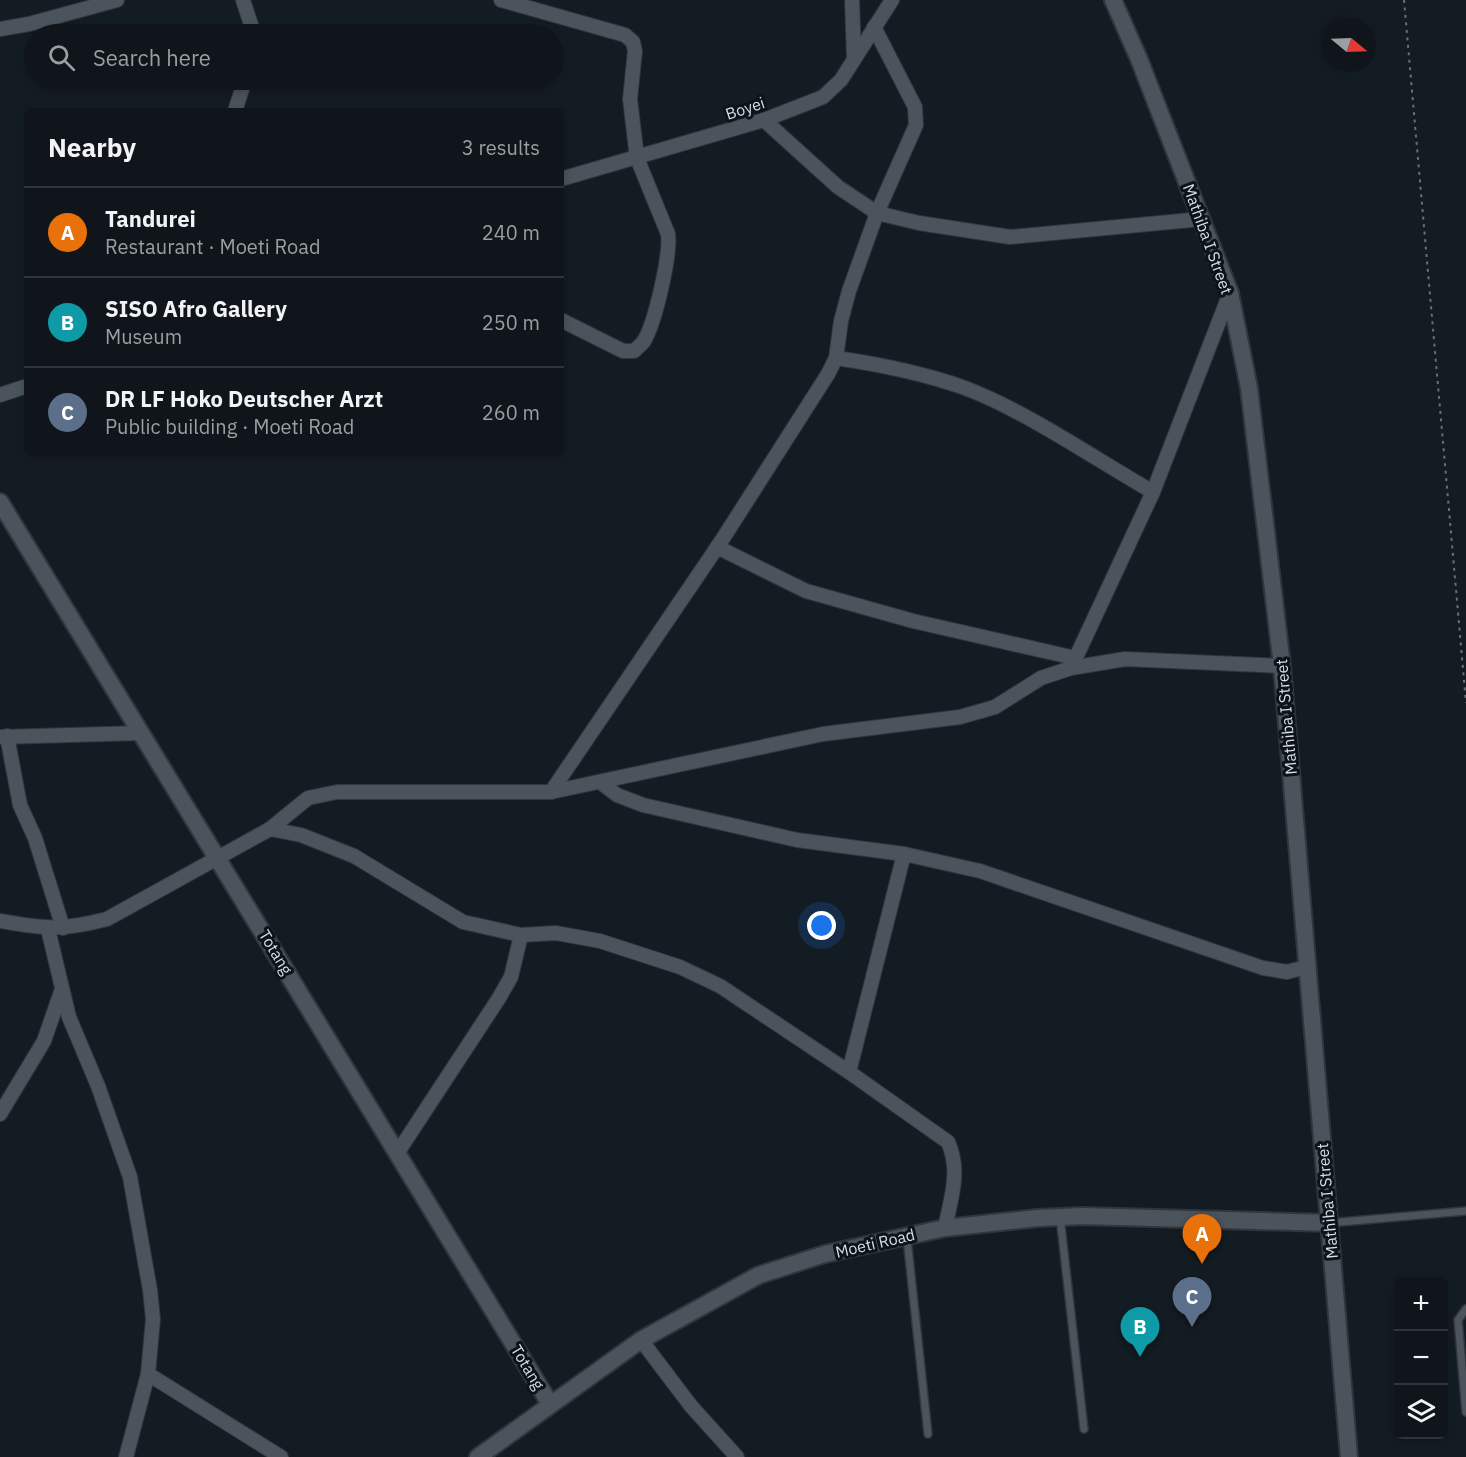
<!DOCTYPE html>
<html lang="en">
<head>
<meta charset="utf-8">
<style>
  body { margin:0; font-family:"IBM Plex Sans",sans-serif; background:#1d2227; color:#f1f3f6 }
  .controls { position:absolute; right:18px; bottom:18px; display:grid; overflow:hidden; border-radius:9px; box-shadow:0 3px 9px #0003 }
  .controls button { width:54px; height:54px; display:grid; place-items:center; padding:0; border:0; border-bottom:2px solid #2f3439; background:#0f151a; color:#f1f3f6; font:30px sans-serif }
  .compass { position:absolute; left:1322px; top:18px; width:54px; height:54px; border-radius:50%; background:#0f151a; box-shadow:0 3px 9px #0003; rotate:109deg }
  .you { position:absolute; left:822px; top:926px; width:21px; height:21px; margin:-15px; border:4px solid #fff; border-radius:50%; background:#1a73e8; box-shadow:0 0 0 9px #1a73e833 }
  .badge { display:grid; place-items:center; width:39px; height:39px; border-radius:50%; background:#62d469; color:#fff; font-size:20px; font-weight:700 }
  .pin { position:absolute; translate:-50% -50px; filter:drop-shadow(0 2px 3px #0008) }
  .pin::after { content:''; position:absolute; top:32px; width:21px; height:18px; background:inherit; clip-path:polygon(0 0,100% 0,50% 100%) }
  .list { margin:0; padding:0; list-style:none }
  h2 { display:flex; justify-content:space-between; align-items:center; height:78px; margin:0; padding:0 24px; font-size:26px }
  h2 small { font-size:20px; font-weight:400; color:#9b9fa2 }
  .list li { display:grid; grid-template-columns:39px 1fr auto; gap:18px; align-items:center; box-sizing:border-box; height:90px; padding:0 24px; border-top:2px solid #2f3439 }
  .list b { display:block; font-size:22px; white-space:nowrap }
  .list p { margin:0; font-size:20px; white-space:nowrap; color:#9b9fa2 }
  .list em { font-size:20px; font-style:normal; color:#9b9fa2 }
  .icon { flex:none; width:33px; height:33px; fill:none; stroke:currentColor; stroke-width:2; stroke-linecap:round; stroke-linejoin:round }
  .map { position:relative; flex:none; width:1466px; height:1457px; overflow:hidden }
  .search { position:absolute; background:#0f151a; box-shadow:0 3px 9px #0003; left:24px; top:24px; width:540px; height:66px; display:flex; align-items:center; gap:15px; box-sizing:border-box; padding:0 21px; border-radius:33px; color:#9b9fa2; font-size:22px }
  .panel { position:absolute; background:#0f151a; box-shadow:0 3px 9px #0003; left:24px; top:108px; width:540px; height:348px; border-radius:9px }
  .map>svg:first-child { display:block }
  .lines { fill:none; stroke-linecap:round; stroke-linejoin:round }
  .service-casing { stroke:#31363b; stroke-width:10 }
  .minor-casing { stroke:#31363b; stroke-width:16 }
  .tertiary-casing { stroke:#31363b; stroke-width:20 }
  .path { stroke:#697076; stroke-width:2; stroke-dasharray:3 4.5; stroke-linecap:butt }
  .service { stroke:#4b545c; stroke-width:7 }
  .minor { stroke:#4b545c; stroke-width:14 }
  .tertiary { stroke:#4b545c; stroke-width:16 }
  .labels { text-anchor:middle; stroke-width:6; stroke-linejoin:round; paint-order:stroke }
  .street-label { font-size:16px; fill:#d9dee3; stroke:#0c131a }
</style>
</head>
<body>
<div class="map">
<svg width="1466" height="1457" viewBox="0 0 1466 1457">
  <rect width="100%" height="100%" fill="#141c23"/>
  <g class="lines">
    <defs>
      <g id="service">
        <path d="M1060 1217 1084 1429"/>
        <path d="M1329 1223 1466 1211"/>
        <path d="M907 1238 928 1434"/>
        <path d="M1466 1309 1458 1320 1466 1412"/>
      </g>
      <g id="minor">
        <path d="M243 0 254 34"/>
        <path d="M501 0 625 35 633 42 635 51 630 99 637 158 668 234C671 254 655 323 644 341 642 344 637 348 634 351H623L561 320"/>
        <path d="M852 0 854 58"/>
        <path d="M0 29 29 24 117 0"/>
        <path d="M235 111 245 80"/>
        <path d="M764 120 838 187 877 213 919 223 1010 237 1202 219"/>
        <path d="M561 179 764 120 823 97 841 80 892 0"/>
        <path d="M836 358C877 364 926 374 965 388 1026 411 1095 459 1153 492L1071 668"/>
        <path d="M0 395 27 386"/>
        <path d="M1153 492 1230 293"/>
        <path d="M717 547 806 591 913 621 1075 658"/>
        <path d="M7 736 20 805 35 838 63 928"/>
        <path d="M0 737 142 733"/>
        <path d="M600 782 617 795 643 805 797 840 904 854 980 871 1263 968 1287 972 1306 967"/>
        <path d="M551 792 722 540 828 374 836 358 841 321 849 291 877 213 916 125 915 107 874 27"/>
        <path d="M270 829 301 835 354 856 463 922 521 935 556 933 600 941 680 967 720 986 849 1072 948 1142C961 1171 951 1198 945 1228"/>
        <path d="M0 921C45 929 61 931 107 919L270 829 308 798 337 792H551L823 734 960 717 995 707 1041 678 1071 668 1125 659 1282 666"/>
        <path d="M48 929 69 1017 98 1086 130 1177 150 1290 153 1319 148 1374 126 1457"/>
        <path d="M849 1072 904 854"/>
        <path d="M0 1114 44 1041 62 989"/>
        <path d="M398 1152 499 998 511 977 521 935"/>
        <path d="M641 1340 691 1406 737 1457"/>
        <path d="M148 1374 281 1457"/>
      </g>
      <g id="tertiary">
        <path d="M1113 0 1139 59 1230 293 1249 388 1282 666 1349 1457"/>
        <path d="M0 502 550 1404"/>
        <path d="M478 1457 641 1340 759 1275 825 1254 945 1228 1038 1218 1083 1216 1329 1223"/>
      </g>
    </defs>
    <use href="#service" class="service-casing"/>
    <use href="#minor" class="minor-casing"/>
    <use href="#tertiary" class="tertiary-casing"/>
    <path class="path" d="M1404 0 1466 703"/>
    <use href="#service" class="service"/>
    <use href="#minor" class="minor"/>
    <use href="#tertiary" class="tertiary"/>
  </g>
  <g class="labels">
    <g class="street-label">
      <text transform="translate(745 108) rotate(-18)" y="6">Boyei</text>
      <text transform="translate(1208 239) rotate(70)" y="6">Mathiba I Street</text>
      <text transform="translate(1286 717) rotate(-95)" y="6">Mathiba I Street</text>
      <text transform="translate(276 952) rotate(59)" y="6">Totang</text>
      <text transform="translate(1327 1201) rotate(-95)" y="6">Mathiba I Street</text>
      <text transform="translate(875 1243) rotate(-13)" y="6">Moeti Road</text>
      <text transform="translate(528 1367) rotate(59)" y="6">Totang</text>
    </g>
  </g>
</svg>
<div class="controls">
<button>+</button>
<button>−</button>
<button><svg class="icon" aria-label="layers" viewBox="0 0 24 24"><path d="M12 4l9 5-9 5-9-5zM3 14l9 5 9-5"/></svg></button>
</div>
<svg class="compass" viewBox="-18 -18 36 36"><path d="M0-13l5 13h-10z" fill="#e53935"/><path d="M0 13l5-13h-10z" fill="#9b9fa2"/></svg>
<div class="you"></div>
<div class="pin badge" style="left:1202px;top:1264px;background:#e8710a">A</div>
<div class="pin badge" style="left:1140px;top:1357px;background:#0f9aa8">B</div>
<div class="pin badge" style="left:1192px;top:1327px;background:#5c6f8a">C</div>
<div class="search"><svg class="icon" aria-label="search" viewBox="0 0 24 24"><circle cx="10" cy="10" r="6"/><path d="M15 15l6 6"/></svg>Search here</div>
<section class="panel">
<h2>Nearby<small>3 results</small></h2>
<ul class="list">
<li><span class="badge" style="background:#e8710a">A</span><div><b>Tandurei</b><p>Restaurant · Moeti Road</p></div><em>240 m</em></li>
<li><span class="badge" style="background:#0f9aa8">B</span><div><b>SISO Afro Gallery</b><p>Museum</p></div><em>250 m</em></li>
<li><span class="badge" style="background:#5c6f8a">C</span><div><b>DR LF Hoko Deutscher Arzt</b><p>Public building · Moeti Road</p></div><em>260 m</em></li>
</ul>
</section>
</div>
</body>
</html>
